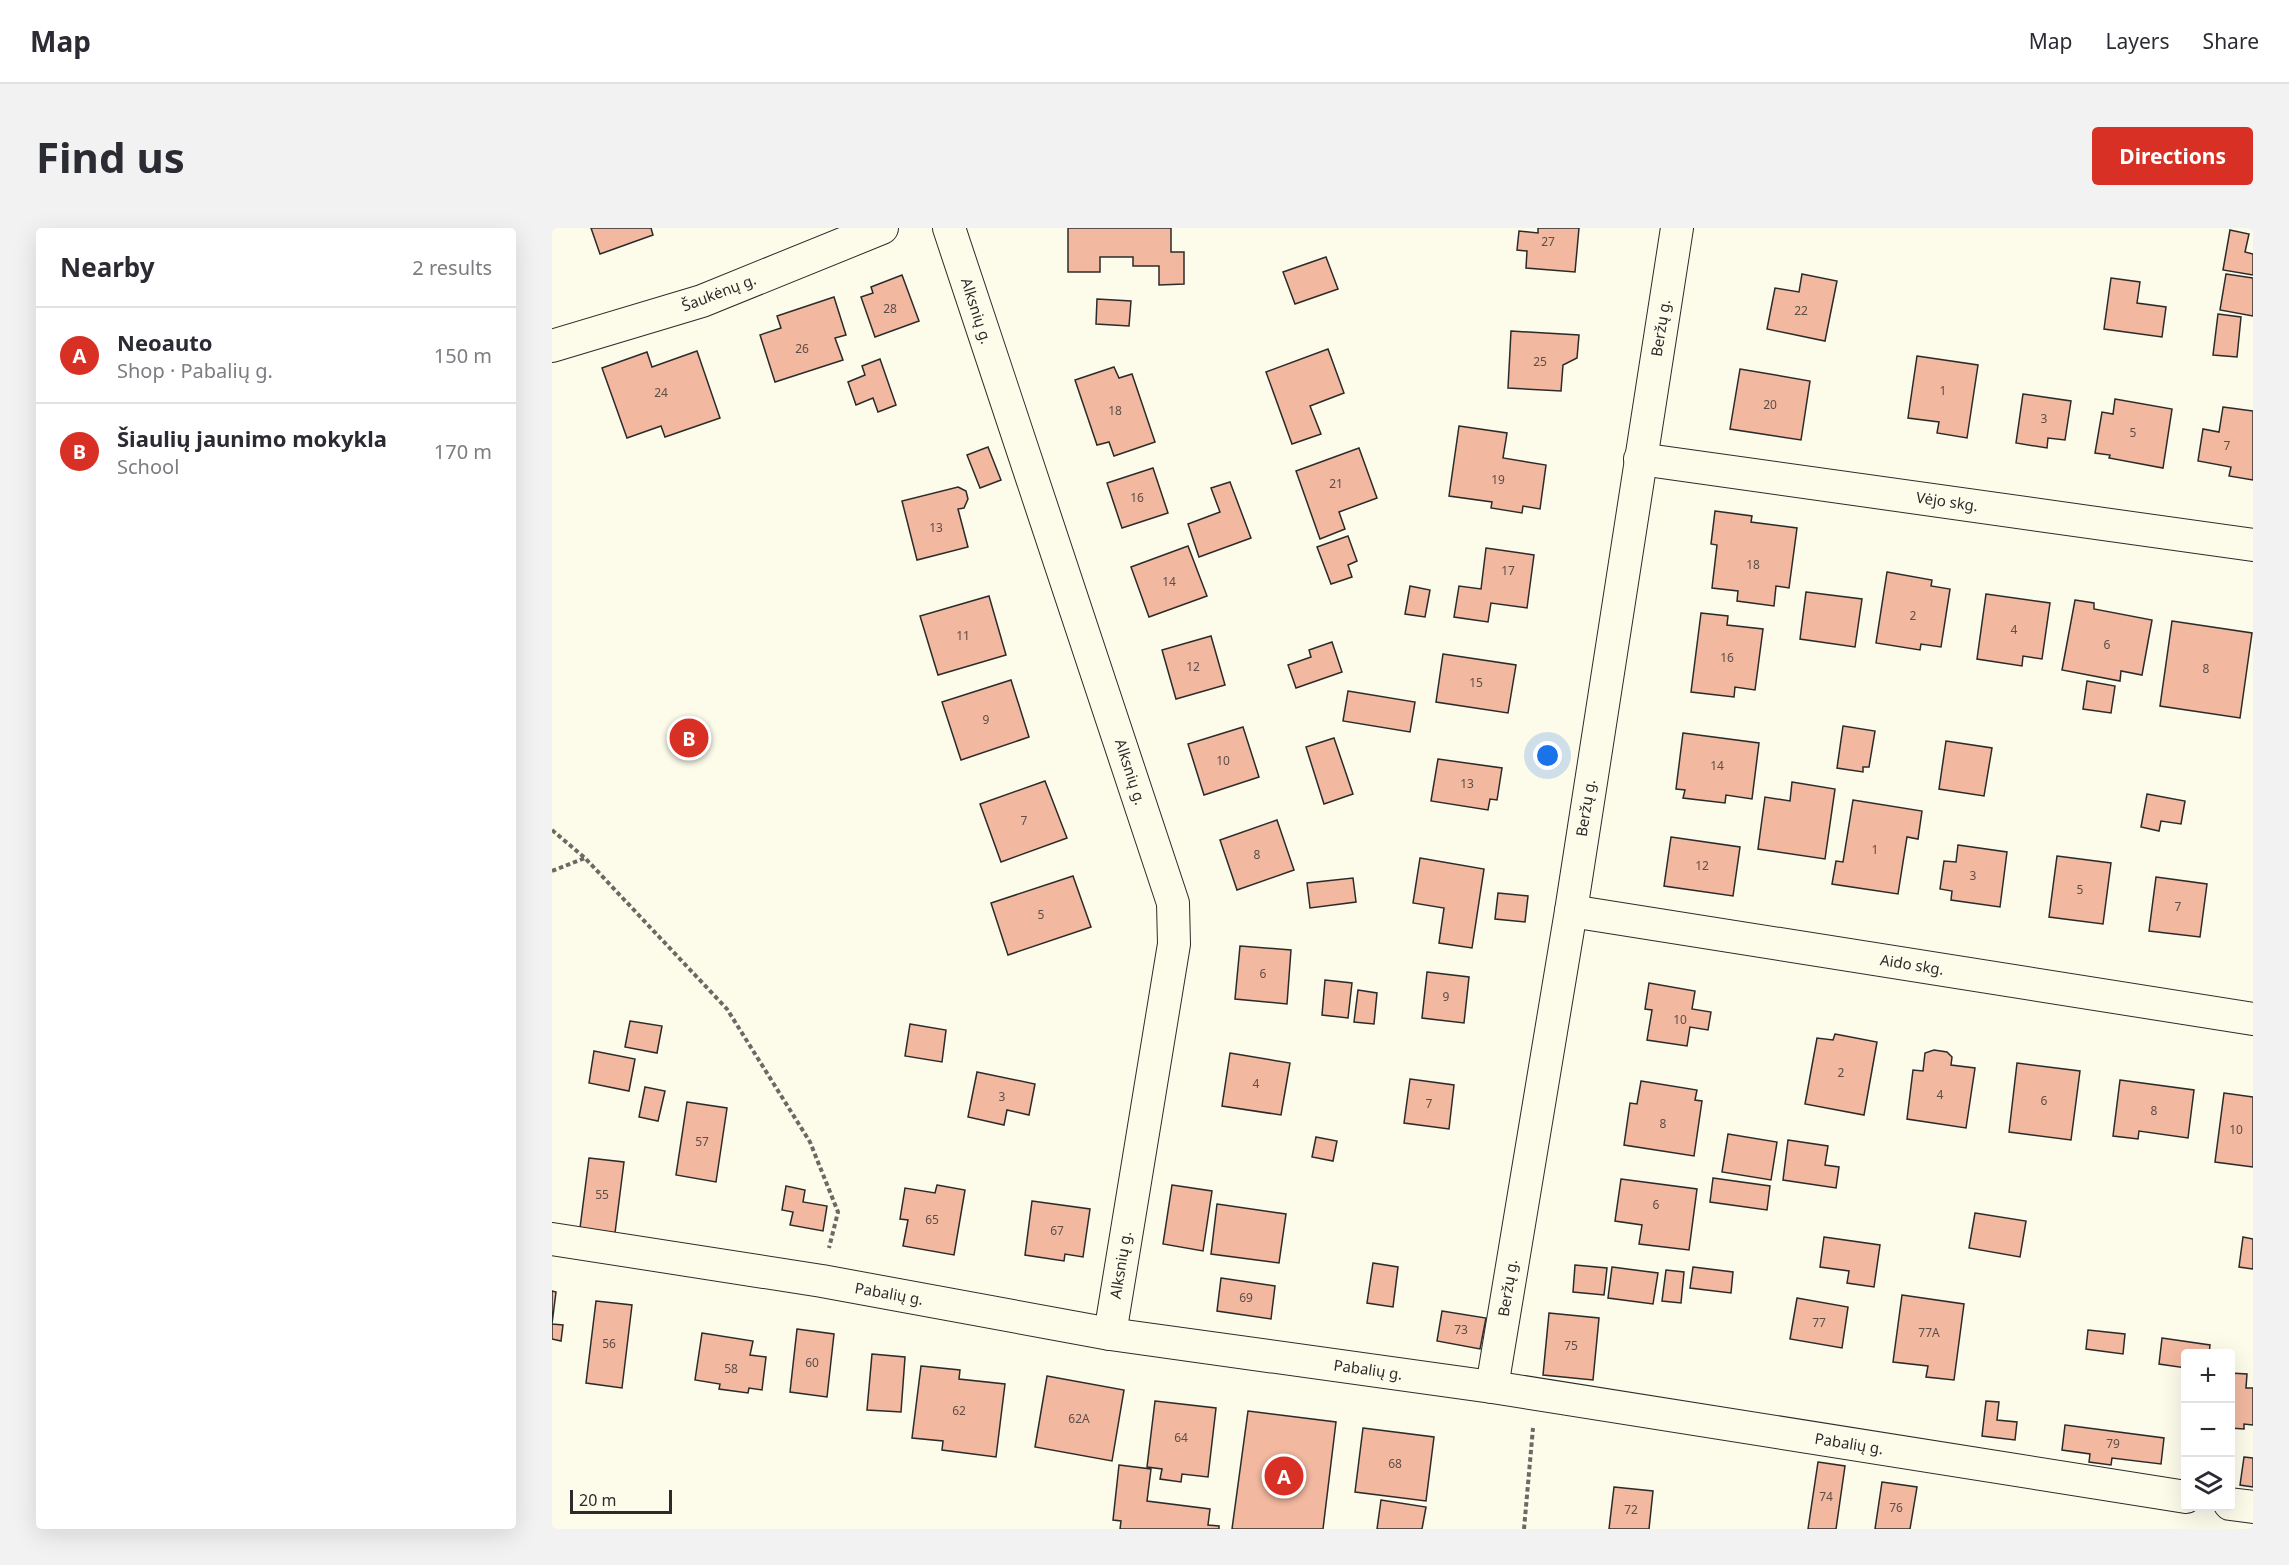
<!DOCTYPE html>
<html lang="en">
<head>
<meta charset="utf-8">
<style>
  body { margin:0; font-family:"Noto Sans",sans-serif; background:#f2f2f3; color:#2b2b33 }
  .controls { position:absolute; right:18px; bottom:18px; display:grid; overflow:hidden; border-radius:6px; box-shadow:0 6px 24px #0002 }
  .controls button { width:54px; height:54px; display:grid; place-items:center; padding:0; border:0; border-bottom:2px solid #e1e1e2; background:#fff; color:#2b2b33; font:30px sans-serif }
  .scale { position:absolute; left:18px; bottom:15px; width:102px; box-sizing:border-box; padding-left:6px; border:3px solid #2b2b2b; border-top:0; font-size:16px; line-height:21px; white-space:nowrap; color:#2b2b2b; -webkit-text-stroke:4px #fdfbea; paint-order:stroke }
  .you { position:absolute; left:996px; top:528px; width:21px; height:21px; margin:-15px; border:4px solid #fff; border-radius:50%; background:#1a73e8; box-shadow:0 0 0 9px #1a73e833 }
  .badge { display:grid; place-items:center; width:39px; height:39px; border-radius:50%; background:#d93025; color:#fff; font-size:20px; font-weight:700 }
  .pin { position:absolute; translate:-50% -50%; border:3px solid #fff; box-shadow:0 2px 6px #0006 }
  .list { margin:0; padding:0; list-style:none }
  h2 { display:flex; justify-content:space-between; align-items:center; height:78px; margin:0; padding:0 24px; font-size:26px }
  h2 small { font-size:20px; font-weight:400; color:#7c7c81 }
  .list li { display:grid; grid-template-columns:39px 1fr auto; gap:18px; align-items:center; box-sizing:border-box; height:96px; padding:0 24px; border-top:2px solid #e1e1e2 }
  .list b { display:block; font-size:22px; white-space:nowrap }
  .list p { margin:0; font-size:20px; white-space:nowrap; color:#7c7c81 }
  .list em { font-size:20px; font-style:normal; color:#7c7c81 }
  .icon { flex:none; width:33px; height:33px; fill:none; stroke:currentColor; stroke-width:2; stroke-linecap:round; stroke-linejoin:round }
  .map { position:relative; flex:none; width:1701px; height:1301px; overflow:hidden; border-radius:6px }
  header { display:flex; align-items:center; gap:36px; box-sizing:border-box; height:84px; padding:0 30px; background:#fff; border-bottom:2px solid #e1e1e2 }
  header strong { font-size:28px }
  nav { display:flex; gap:33px; margin-inline-start:auto; font-size:21px }
  .intro { display:flex; align-items:center; justify-content:space-between; box-sizing:border-box; height:144px; padding:0 36px }
  h1 { margin:0; font-size:42px }
  .button { padding:15px 27px; border-radius:6px; background:#d93025; color:#fff; font-size:21px; font-weight:700 }
  main { display:flex; gap:36px; padding:0 36px }
  aside { flex:1; background:#fff; border-radius:6px; box-shadow:0 6px 24px #0002 }
  .map>svg:first-child { display:block }
  .building { fill:#f2b8a0; stroke:#2b2b2b; stroke-width:1.5 }
  .lines { fill:none; stroke-linecap:round; stroke-linejoin:round }
  .street-casing { stroke:#2b2b2b; stroke-width:34 }
  .path { stroke:#6a6964; stroke-width:4; stroke-dasharray:4.5 3; stroke-linecap:butt }
  .street { stroke:#fdfbea; stroke-width:32 }
  .labels { text-anchor:middle; stroke-width:4.5; stroke-linejoin:round; paint-order:stroke }
  .number-label { font-size:12px; fill:#5d4e48 }
  .street-label { font-size:15px; fill:#2b2b2b; stroke:#fdfbea }
</style>
</head>
<body>
<header>
<strong>Map</strong>
<nav><a>Map</a><a>Layers</a><a>Share</a></nav>
</header>
<div class="intro"><h1>Find us</h1><a class="button">Directions</a></div>
<main>
<aside>
<h2>Nearby<small>2 results</small></h2>
<ul class="list">
<li><span class="badge">A</span><div><b>Neoauto</b><p>Shop · Pabalių g.</p></div><em>150 m</em></li>
<li><span class="badge">B</span><div><b>Šiaulių jaunimo mokykla</b><p>School</p></div><em>170 m</em></li>
</ul>
</aside>
<div class="map">
<svg width="1701" height="1301" viewBox="0 0 1701 1301">
  <rect width="100%" height="100%" fill="#fdfbea"/>
  <g class="building">
    <path d="M39 0H99L101 7 48 26Z"/>
    <path d="M516 0H619V24H632V56L607 57V38H581V29H548V44H516Z"/>
    <path d="M986 0H1027L1023 44 974 40 975 23 965 22 967 3 986 5Z"/>
    <path d="M1678 2 1697 6 1693 24 1701 26V47L1671 42Z"/>
    <path d="M774 29 786 61 743 76 731 44Z"/>
    <path d="M1250 46 1285 53 1273 113 1215 101 1223 60 1247 64Z"/>
    <path d="M1674 46 1701 50V88L1668 82Z"/>
    <path d="M350 47 367 93 323 109 309 69 321 65 319 59Z"/>
    <path d="M1559 50 1588 54 1585 75 1614 79 1610 109 1552 101Z"/>
    <path d="M282 69 294 107 283 110 291 132 223 154 208 107 229 100 225 88Z"/>
    <path d="M545 71 579 73 577 98 544 96Z"/>
    <path d="M1666 86 1689 89 1685 129 1661 127Z"/>
    <path d="M959 103 1027 107 1025 130 1011 137 1009 163 956 160Z"/>
    <path d="M776 121 792 165 758 178 769 206 740 216 714 144Z"/>
    <path d="M145 123 168 190 113 209 109 198 75 210 50 140 95 124 100 139Z"/>
    <path d="M1365 128 1426 137 1415 210 1385 205 1387 194 1356 190Z"/>
    <path d="M328 131 344 177 326 184 321 170 304 177 296 154 313 147 310 138Z"/>
    <path d="M562 139 567 150 580 146 603 214 562 228 557 214 545 217 523 152Z"/>
    <path d="M1188 141 1258 153 1249 212 1178 201Z"/>
    <path d="M1471 166 1519 173 1513 212 1496 210 1495 220 1464 215Z"/>
    <path d="M1563 171 1620 181 1611 240 1557 230 1558 227 1543 225 1550 184 1561 186Z"/>
    <path d="M1671 179 1701 183V252L1677 248 1679 239 1646 233 1651 201 1667 204Z"/>
    <path d="M907 198 955 205 951 230 994 237 988 281 971 278 970 285 939 280 940 274 897 268Z"/>
    <path d="M436 219 449 252 428 260 415 227Z"/>
    <path d="M807 220 825 270 787 284 793 301 768 311 744 243Z"/>
    <path d="M601 240 616 285 570 300 555 255Z"/>
    <path d="M678 254 699 310 647 329 636 296 668 284 659 260Z"/>
    <path d="M406 259 414 263 416 271 412 280 406 281 416 319 365 332 350 273Z"/>
    <path d="M1163 283 1200 288 1199 294 1245 300 1237 360 1224 358 1222 378 1185 373 1186 363 1160 360 1165 317 1159 316Z"/>
    <path d="M796 308 805 333 796 337 800 349 779 356 765 319Z"/>
    <path d="M636 318 655 368 597 389 579 339Z"/>
    <path d="M934 320 982 327 975 380 939 375 936 394 902 389 907 358 929 361Z"/>
    <path d="M1335 344 1380 352 1379 358 1398 361 1389 419 1369 416 1368 422 1324 415Z"/>
    <path d="M858 358 878 362 873 389 853 386Z"/>
    <path d="M1254 364 1310 371 1303 419 1248 411Z"/>
    <path d="M1434 366 1498 375 1490 431 1471 428 1470 438 1425 431Z"/>
    <path d="M437 368 454 427 386 447 368 388Z"/>
    <path d="M1523 372 1542 375V381L1600 392 1590 447 1569 443 1568 453 1510 442Z"/>
    <path d="M1149 385 1176 388 1175 397 1211 401 1203 462 1183 459 1182 469 1139 464Z"/>
    <path d="M1620 393 1700 405 1688 490 1608 478Z"/>
    <path d="M659 408 673 457 624 471 610 422Z"/>
    <path d="M780 414 790 444 744 460 736 437 759 429 757 422Z"/>
    <path d="M891 426 964 437 956 485 884 474Z"/>
    <path d="M459 452 477 509 409 532 390 474Z"/>
    <path d="M1535 453 1563 458 1559 485 1531 481Z"/>
    <path d="M796 463 863 474 858 504 791 493Z"/>
    <path d="M1291 498 1323 503 1317 539H1311V544L1285 540Z"/>
    <path d="M691 499 707 549 652 567 636 516Z"/>
    <path d="M1131 505 1207 515 1200 571 1174 567 1173 575 1131 570 1133 562 1124 561Z"/>
    <path d="M782 510 801 566 772 576 754 519Z"/>
    <path d="M1394 513 1440 520 1432 568 1387 561Z"/>
    <path d="M886 531 950 540 945 572 938 571 936 582 879 573Z"/>
    <path d="M493 553 515 610 449 634 428 576Z"/>
    <path d="M1240 554 1283 561 1273 631 1206 621 1213 569 1238 573Z"/>
    <path d="M1595 566 1633 573 1629 596 1609 593 1607 603 1589 599Z"/>
    <path d="M1301 572 1370 583 1366 611 1355 609 1346 666 1280 656 1284 633 1291 634Z"/>
    <path d="M725 592 742 642 685 662 668 612Z"/>
    <path d="M1119 609 1188 619 1181 668 1112 658Z"/>
    <path d="M1406 617 1455 624 1448 679 1399 672 1400 663 1388 661 1392 633 1404 634Z"/>
    <path d="M1505 628 1559 635 1551 696 1497 689Z"/>
    <path d="M868 630 932 641 920 720 887 715 892 680 861 675Z"/>
    <path d="M521 648 539 699 456 727 439 675Z"/>
    <path d="M1604 649 1655 656 1648 709 1597 703Z"/>
    <path d="M801 650 804 674 758 680 755 655Z"/>
    <path d="M946 665 976 668 973 694 943 691Z"/>
    <path d="M688 718 739 722 735 776 683 771Z"/>
    <path d="M875 744 917 749 912 795 870 790Z"/>
    <path d="M773 752 800 755 796 790 770 787Z"/>
    <path d="M1097 755 1143 763 1140 781 1159 784 1156 802 1138 799 1135 818 1095 812 1100 782 1093 781Z"/>
    <path d="M806 762 825 765 822 796 802 794Z"/>
    <path d="M78 793 110 798 105 825 73 819Z"/>
    <path d="M358 796 394 802 390 834 353 828Z"/>
    <path d="M1283 806 1325 814 1312 887 1253 876 1265 810 1281 812Z"/>
    <path d="M1382 822 1395 824 1400 829 1399 837 1423 840 1414 900 1355 891 1361 842 1371 843 1373 825Z"/>
    <path d="M42 823 83 831 77 863 37 855Z"/>
    <path d="M678 825 738 835 729 887 670 878Z"/>
    <path d="M1465 835 1528 843 1519 912 1457 904Z"/>
    <path d="M425 844 483 856 477 887 455 882 452 897 416 889Z"/>
    <path d="M858 851 902 857 897 901 852 895Z"/>
    <path d="M1568 852 1642 862 1636 910 1587 903 1586 911 1561 908Z"/>
    <path d="M1089 853 1145 862 1143 872 1150 873 1142 928 1072 917 1078 875 1085 876Z"/>
    <path d="M93 859 113 863 106 893 87 889Z"/>
    <path d="M1672 865 1701 869V939L1663 934Z"/>
    <path d="M135 874 175 880 164 954 124 947Z"/>
    <path d="M1176 906 1225 914 1219 952 1170 944Z"/>
    <path d="M764 909 785 913 781 933 760 929Z"/>
    <path d="M1236 912 1276 918 1273 937 1287 939 1284 960 1231 952Z"/>
    <path d="M37 930 72 934 63 1005 28 1000Z"/>
    <path d="M1161 950 1218 958 1215 982 1158 974Z"/>
    <path d="M1069 951 1145 961 1137 1022 1087 1016 1090 997 1063 993Z"/>
    <path d="M385 957 413 962 402 1027 351 1018 356 992 348 991 353 960 383 965Z"/>
    <path d="M620 957 660 963 651 1023 611 1016Z"/>
    <path d="M234 958 253 962 251 974 275 978 271 1003 238 997 241 984 230 982Z"/>
    <path d="M480 973 538 981 531 1029 513 1026 512 1033 473 1027Z"/>
    <path d="M665 976 734 986 727 1035 659 1026Z"/>
    <path d="M1423 985 1474 993 1468 1029 1417 1020Z"/>
    <path d="M1272 1009 1328 1017 1322 1059 1295 1055 1297 1043 1268 1039Z"/>
    <path d="M1691 1009 1701 1011V1041L1687 1039Z"/>
    <path d="M821 1035 846 1039 841 1079 815 1075Z"/>
    <path d="M1023 1037 1055 1040 1052 1067 1021 1064Z"/>
    <path d="M1060 1039 1106 1045 1101 1076 1056 1070Z"/>
    <path d="M1141 1039 1181 1044 1179 1065 1138 1060Z"/>
    <path d="M1114 1042 1132 1044 1129 1075 1110 1073Z"/>
    <path d="M669 1050 723 1058 719 1091 665 1083Z"/>
    <path d="M0 1063 4 1064 0 1096 11 1097 9 1113 0 1111Z"/>
    <path d="M1350 1067 1412 1076 1402 1152 1374 1149 1376 1138 1341 1134Z"/>
    <path d="M1245 1070 1296 1079 1290 1120 1238 1111Z"/>
    <path d="M44 1073 80 1077 70 1160 34 1155Z"/>
    <path d="M890 1083 934 1090 928 1121 885 1113Z"/>
    <path d="M997 1085 1047 1090 1041 1152 991 1147Z"/>
    <path d="M245 1101 282 1106 275 1169 238 1164Z"/>
    <path d="M1536 1102 1573 1106 1571 1126 1534 1121Z"/>
    <path d="M150 1105 201 1113 198 1127 214 1129 210 1162 197 1160 196 1165 167 1161 168 1156 143 1152Z"/>
    <path d="M1610 1110 1658 1117 1657 1126H1634V1140L1607 1136Z"/>
    <path d="M320 1126 353 1129 349 1184 315 1182Z"/>
    <path d="M369 1138 408 1142 407 1151 453 1156 444 1229 390 1222 391 1213 360 1210Z"/>
    <path d="M1678 1145 1695 1146 1694 1160H1701V1197L1692 1196V1201L1678 1200Z"/>
    <path d="M495 1148 572 1162 560 1233 483 1219Z"/>
    <path d="M603 1173 664 1180 656 1249 630 1246 629 1254 608 1251 610 1241 595 1239Z"/>
    <path d="M1434 1173 1447 1174 1445 1192 1465 1194 1463 1212 1430 1208Z"/>
    <path d="M696 1183 784 1194 771 1301H680Z"/>
    <path d="M1513 1197 1612 1210 1609 1236 1560 1230 1559 1237 1537 1234 1538 1226 1510 1222Z"/>
    <path d="M811 1200 882 1209 874 1273 803 1264Z"/>
    <path d="M1692 1229 1701 1230V1259L1688 1257Z"/>
    <path d="M1266 1234 1293 1238 1284 1301H1256Z"/>
    <path d="M567 1237 599 1241 595 1273 658 1281 656 1297 667 1298V1301H568L569 1293 561 1292Z"/>
    <path d="M1330 1254 1365 1259 1358 1301H1323Z"/>
    <path d="M1062 1259 1101 1263 1097 1301H1057Z"/>
    <path d="M829 1272 874 1279 870 1301H825Z"/>
  </g>
  <g class="lines">
    <defs>
      <g id="street">
        <path d="M397 0 621 675 622 716 558 1106"/>
        <path d="M0 118 150 73 330 0"/>
        <path d="M1088 231 1701 317"/>
        <path d="M1019 683 1701 791"/>
        <path d="M0 1011 270 1053 558 1106 940 1159 1634 1269"/>
        <path d="M940 1159 1019 683 1125 0"/>
        <path d="M1678 1276 1701 1279"/>
      </g>
    </defs>
    <use href="#street" class="street-casing"/>
    <g class="path">
      <path d="M0 602 33 630 175 781 258 914 286 984 277 1020"/>
      <path d="M0 643 33 630"/>
      <path d="M972 1301 981 1200"/>
    </g>
    <use href="#street" class="street"/>
  </g>
  <g class="labels">
    <g class="number-label">
      <text x="996" y="18">27</text>
      <text x="338" y="85">28</text>
      <text x="1249" y="87">22</text>
      <text x="250" y="125">26</text>
      <text x="988" y="138">25</text>
      <text x="1391" y="167">1</text>
      <text x="109" y="169">24</text>
      <text x="1218" y="181">20</text>
      <text x="563" y="187">18</text>
      <text x="1492" y="195">3</text>
      <text x="1581" y="209">5</text>
      <text x="1675" y="222">7</text>
      <text x="946" y="256">19</text>
      <text x="784" y="260">21</text>
      <text x="585" y="274">16</text>
      <text x="384" y="304">13</text>
      <text x="1201" y="341">18</text>
      <text x="956" y="347">17</text>
      <text x="617" y="358">14</text>
      <text x="1361" y="392">2</text>
      <text x="1462" y="406">4</text>
      <text x="411" y="412">11</text>
      <text x="1555" y="421">6</text>
      <text x="1175" y="434">16</text>
      <text x="641" y="443">12</text>
      <text x="1654" y="445">8</text>
      <text x="924" y="459">15</text>
      <text x="434" y="496">9</text>
      <text x="671" y="537">10</text>
      <text x="1165" y="542">14</text>
      <text x="915" y="560">13</text>
      <text x="472" y="597">7</text>
      <text x="1323" y="626">1</text>
      <text x="705" y="631">8</text>
      <text x="1150" y="642">12</text>
      <text x="1421" y="652">3</text>
      <text x="1528" y="666">5</text>
      <text x="1626" y="683">7</text>
      <text x="489" y="691">5</text>
      <text x="711" y="750">6</text>
      <text x="894" y="773">9</text>
      <text x="1128" y="796">10</text>
      <text x="1289" y="849">2</text>
      <text x="704" y="860">4</text>
      <text x="1388" y="871">4</text>
      <text x="450" y="873">3</text>
      <text x="1492" y="877">6</text>
      <text x="877" y="880">7</text>
      <text x="1602" y="887">8</text>
      <text x="1111" y="900">8</text>
      <text x="1684" y="906">10</text>
      <text x="150" y="918">57</text>
      <text x="50" y="971">55</text>
      <text x="1104" y="981">6</text>
      <text x="380" y="996">65</text>
      <text x="505" y="1007">67</text>
      <text x="694" y="1074">69</text>
      <text x="1267" y="1099">77</text>
      <text x="909" y="1106">73</text>
      <text x="1377" y="1109">77A</text>
      <text x="57" y="1120">56</text>
      <text x="1019" y="1122">75</text>
      <text x="260" y="1139">60</text>
      <text x="179" y="1145">58</text>
      <text x="407" y="1187">62</text>
      <text x="527" y="1195">62A</text>
      <text x="629" y="1214">64</text>
      <text x="1561" y="1220">79</text>
      <text x="843" y="1240">68</text>
      <text x="1274" y="1273">74</text>
      <text x="1344" y="1284">76</text>
      <text x="1079" y="1286">72</text>
    </g>
    <g class="street-label">
      <text transform="translate(167 65) rotate(-21)" y="5">Šaukėnų g.</text>
      <text transform="translate(424 83) rotate(72)" y="5">Alksnių g.</text>
      <text transform="translate(1109 100) rotate(-81)" y="5">Beržų g.</text>
      <text transform="translate(1395 274) rotate(8)" y="5">Vėjo skg.</text>
      <text transform="translate(578 544) rotate(72)" y="5">Alksnių g.</text>
      <text transform="translate(1034 580) rotate(-81)" y="5">Beržų g.</text>
      <text transform="translate(1360 737) rotate(9)" y="5">Aido skg.</text>
      <text transform="translate(569 1037) rotate(-81)" y="5">Alksnių g.</text>
      <text transform="translate(956 1060) rotate(-81)" y="5">Beržų g.</text>
      <text transform="translate(337 1066) rotate(10)" y="5">Pabalių g.</text>
      <text transform="translate(816 1142) rotate(8)" y="5">Pabalių g.</text>
      <text transform="translate(1297 1216) rotate(9)" y="5">Pabalių g.</text>
    </g>
  </g>
</svg>
<div class="controls">
<button>+</button>
<button>−</button>
<button><svg class="icon" aria-label="layers" viewBox="0 0 24 24"><path d="M12 4l9 5-9 5-9-5zM3 14l9 5 9-5"/></svg></button>
</div>
<div class="scale">20 m</div>
<div class="you"></div>
<div class="pin badge" style="left:732px;top:1248px">A</div>
<div class="pin badge" style="left:137px;top:510px">B</div>
</div>
</main>
</body>
</html>
